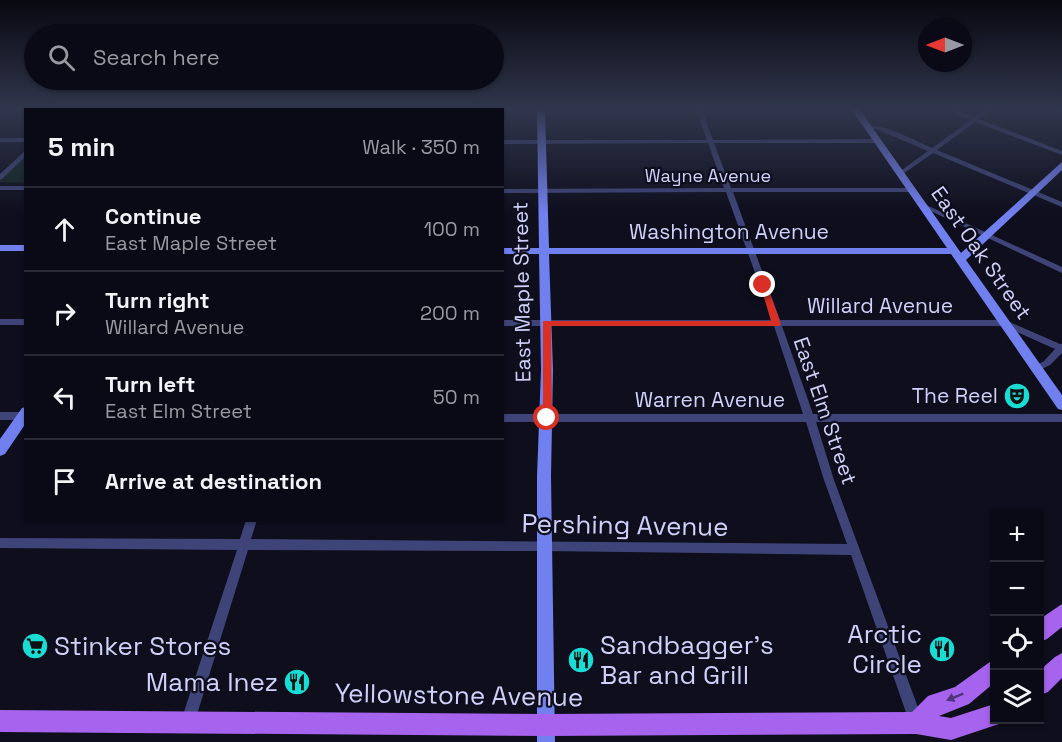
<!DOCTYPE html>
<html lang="en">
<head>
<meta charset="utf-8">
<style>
  body { margin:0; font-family:"Space Grotesk",sans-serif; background:#13131f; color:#f1f3f6 }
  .controls { position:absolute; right:18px; bottom:18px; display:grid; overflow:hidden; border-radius:0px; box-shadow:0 2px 4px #0004 }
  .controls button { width:54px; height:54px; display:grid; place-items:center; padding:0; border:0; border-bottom:2px solid #2a2b35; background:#0a0a16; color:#f1f3f6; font:30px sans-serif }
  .compass { position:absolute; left:918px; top:18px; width:54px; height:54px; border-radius:50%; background:#0a0a16; box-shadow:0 2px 4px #0004; rotate:270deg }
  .stop { position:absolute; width:18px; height:18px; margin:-14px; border:4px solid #d93025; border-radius:50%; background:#fff }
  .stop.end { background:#d93025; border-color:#fff; box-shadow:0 2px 6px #0008 }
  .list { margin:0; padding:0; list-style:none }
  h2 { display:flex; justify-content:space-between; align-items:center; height:78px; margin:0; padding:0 24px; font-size:26px }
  h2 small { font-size:20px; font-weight:400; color:#999aa1 }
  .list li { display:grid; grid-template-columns:39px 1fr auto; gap:18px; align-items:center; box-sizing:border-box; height:84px; padding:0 24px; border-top:2px solid #2a2b35 }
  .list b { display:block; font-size:22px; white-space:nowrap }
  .list p { margin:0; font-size:20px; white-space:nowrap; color:#999aa1 }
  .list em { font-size:20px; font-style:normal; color:#999aa1 }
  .icon { flex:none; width:33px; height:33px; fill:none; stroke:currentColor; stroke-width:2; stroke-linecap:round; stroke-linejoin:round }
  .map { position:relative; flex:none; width:1062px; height:742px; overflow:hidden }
  .search { position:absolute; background:#0a0a16; box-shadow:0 2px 4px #0004; left:24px; top:24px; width:480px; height:66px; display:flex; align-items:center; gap:15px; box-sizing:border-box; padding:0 21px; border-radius:33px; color:#999aa1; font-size:22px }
  .panel { position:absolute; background:#0a0a16; box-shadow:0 2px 4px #0004; left:24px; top:108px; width:480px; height:414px; border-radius:0px }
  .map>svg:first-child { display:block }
  .green { fill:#122623 }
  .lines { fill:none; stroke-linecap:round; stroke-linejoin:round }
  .street { fill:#3e4477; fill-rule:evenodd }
  .secondary { fill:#7180ef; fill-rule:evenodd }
  .primary { fill:#a663ed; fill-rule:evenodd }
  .oneway { fill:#52347b }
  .route { fill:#d93025 }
  .labels { text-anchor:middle; stroke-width:4.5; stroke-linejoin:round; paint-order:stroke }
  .far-street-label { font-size:18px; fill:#cfd1fa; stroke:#0e0e1d }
  .street-label { font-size:21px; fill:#cfd1fa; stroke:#0e0e1d }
  .poi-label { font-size:21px; fill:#cfd1fa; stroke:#0e0e1d; text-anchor:end }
  .near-street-label { font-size:26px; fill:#cfd1fa; stroke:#0e0e1d }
  .near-poi-label { font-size:26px; fill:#cfd1fa; stroke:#0e0e1d; text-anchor:end }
</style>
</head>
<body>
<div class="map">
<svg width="1062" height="742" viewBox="0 0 1062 742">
  <rect width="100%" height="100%" fill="#0e0e1d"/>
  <path class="green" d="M25 155V183L0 182V180Z"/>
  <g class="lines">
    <g class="street">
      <path d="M696 110H702L713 140 878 139 881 141 878 143H714L731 188H913L916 190 913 192H733L780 320H1005L1060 344H1062V353L1050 365 1038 371 1035 370 1034 368 1035 366 1044 361 1055 349 1004 326H782L813 414H1062V422H816L834 480 923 721 921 726 916 728 911 726 909 721 851 555 544 551 248 550 195 721 193 726 188 728 183 726 181 721 237 550 0 548V538L240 539 246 520H257L251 539 847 544 824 480 806 422H502V414H803L774 326H502V320H772L726 192 502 193V189L724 188 708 143 502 144V140H707Z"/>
      <path d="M947 110H955L974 117 985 110H991L979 119 1062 151V155L975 122 937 150 1062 202V207L933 153 903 174H899V172L928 151 876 129H869L866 127C880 121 916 141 932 148L971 120Z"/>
      <rect x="0" y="138" width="26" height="4"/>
      <path d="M26 150V156L2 179 0 180V174Z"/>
      <rect x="0" y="186" width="26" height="4"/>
      <path d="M924 204 1062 267V273L922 207 921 206Z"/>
      <rect x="0" y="319" width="26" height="6"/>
      <rect x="0" y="412" width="26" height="8"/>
    </g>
    <g class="secondary">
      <path d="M537 110H545L549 248H947L852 110H860L961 253 1062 162V170L966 260 1062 395V410L1058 409 951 254H549L553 370 551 476 555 742H537V476L541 370 539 254H502V248H539Z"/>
      <rect x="0" y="245" width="26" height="6"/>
      <path d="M26 407V423L5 454 0 456V439L22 408Z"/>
    </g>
    <g class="primary">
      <path d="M1062 604V627L1047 639 1040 642V619Z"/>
      <path d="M1062 653V678L1048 692 1040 695V670L1055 657Z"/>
      <path d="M994 659V683L969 704 939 716 951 718 994 704V720H1003L1002 723 951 740 916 734 546 736 0 732V710L546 714 912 712 928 696 955 687Z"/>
    </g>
  </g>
  <defs><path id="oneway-solid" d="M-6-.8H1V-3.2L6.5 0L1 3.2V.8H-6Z" transform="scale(1.5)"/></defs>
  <use class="oneway" href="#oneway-solid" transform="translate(955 697) rotate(158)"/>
  <linearGradient id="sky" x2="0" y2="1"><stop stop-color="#080810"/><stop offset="0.51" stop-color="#30364c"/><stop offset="1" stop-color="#30364c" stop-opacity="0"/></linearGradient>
  <rect width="1062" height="214" fill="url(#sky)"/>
  <path class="route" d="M760 283 767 285 781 324 779 326H551L552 418 550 421H543V321H771Z"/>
  <defs>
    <symbol id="theatre-disc" viewBox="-11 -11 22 22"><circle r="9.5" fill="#19dcd4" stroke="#0e0e1d"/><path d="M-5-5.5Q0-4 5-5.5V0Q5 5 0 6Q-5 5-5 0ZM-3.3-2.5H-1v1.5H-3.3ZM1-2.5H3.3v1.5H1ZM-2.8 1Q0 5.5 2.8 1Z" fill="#111"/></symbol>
    <symbol id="supermarket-disc" viewBox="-11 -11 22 22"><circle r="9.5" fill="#19dcd4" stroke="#0e0e1d"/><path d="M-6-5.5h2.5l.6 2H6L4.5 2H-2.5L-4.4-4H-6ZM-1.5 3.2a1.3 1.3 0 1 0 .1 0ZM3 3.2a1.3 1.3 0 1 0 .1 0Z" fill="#111"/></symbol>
    <symbol id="restaurant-disc" viewBox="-11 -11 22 22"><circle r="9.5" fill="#19dcd4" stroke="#0e0e1d"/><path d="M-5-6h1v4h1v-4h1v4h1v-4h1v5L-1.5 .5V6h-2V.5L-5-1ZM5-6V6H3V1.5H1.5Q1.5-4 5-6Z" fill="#111"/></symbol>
  </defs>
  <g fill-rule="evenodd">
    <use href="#theatre-disc" x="1002" y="381" width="30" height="30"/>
    <use href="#supermarket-disc" x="20" y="631" width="30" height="30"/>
    <use href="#restaurant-disc" x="927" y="634" width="30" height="30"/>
    <use href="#restaurant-disc" x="566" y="645" width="30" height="30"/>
    <use href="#restaurant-disc" x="282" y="667" width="30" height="30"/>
  </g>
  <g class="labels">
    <g class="far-street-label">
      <text x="708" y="182">Wayne Avenue</text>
    </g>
    <g class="street-label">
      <text x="729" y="239">Washington Avenue</text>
      <text transform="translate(981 253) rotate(55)" y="7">East Oak Street</text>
      <text transform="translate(522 292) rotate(-91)" y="7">East Maple Street</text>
      <text x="880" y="313">Willard Avenue</text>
      <text x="710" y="407">Warren Avenue</text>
      <text transform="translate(825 411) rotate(71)" y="7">East Elm Street</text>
    </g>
    <g class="poi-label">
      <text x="998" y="403">The Reel</text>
    </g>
    <g class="near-street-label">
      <text transform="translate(625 525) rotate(1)" y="9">Pershing Avenue</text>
      <text transform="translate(459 695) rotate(1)" y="9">Yellowstone Avenue</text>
    </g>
    <g class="near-poi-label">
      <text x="922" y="643">Arctic<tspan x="922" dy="30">Circle</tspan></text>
      <text x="600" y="654" text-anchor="start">Sandbagger's<tspan x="600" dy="30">Bar and Grill</tspan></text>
      <text x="54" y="655" text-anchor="start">Stinker Stores</text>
      <text x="278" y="691">Mama Inez</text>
    </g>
  </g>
</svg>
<div class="controls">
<button>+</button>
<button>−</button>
<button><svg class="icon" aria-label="locate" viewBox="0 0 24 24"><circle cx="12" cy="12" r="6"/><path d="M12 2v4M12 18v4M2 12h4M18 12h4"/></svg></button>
<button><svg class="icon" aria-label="layers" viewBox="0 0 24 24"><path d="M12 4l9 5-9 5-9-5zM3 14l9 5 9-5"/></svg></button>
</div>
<svg class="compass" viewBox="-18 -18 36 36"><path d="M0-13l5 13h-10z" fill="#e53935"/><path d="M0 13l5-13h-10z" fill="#999aa1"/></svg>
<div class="stop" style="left:547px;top:418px"></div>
<div class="stop end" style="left:763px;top:285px"></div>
<div class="search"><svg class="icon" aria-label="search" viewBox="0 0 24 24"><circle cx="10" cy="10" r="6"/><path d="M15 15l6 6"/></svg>Search here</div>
<section class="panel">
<h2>5 min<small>Walk · 350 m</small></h2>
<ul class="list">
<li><svg class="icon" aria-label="ahead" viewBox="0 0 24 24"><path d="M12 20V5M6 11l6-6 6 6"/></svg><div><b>Continue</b><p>East Maple Street</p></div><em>100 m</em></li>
<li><svg class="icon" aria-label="right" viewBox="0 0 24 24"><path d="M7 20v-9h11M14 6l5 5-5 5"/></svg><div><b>Turn right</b><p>Willard Avenue</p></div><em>200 m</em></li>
<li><svg class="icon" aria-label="left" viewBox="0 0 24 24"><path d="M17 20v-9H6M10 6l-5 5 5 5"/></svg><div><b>Turn left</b><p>East Elm Street</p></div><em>50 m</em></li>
<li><svg class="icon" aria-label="arrive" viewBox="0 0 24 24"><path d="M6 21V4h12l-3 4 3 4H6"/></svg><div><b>Arrive at destination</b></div></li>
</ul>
</section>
</div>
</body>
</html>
